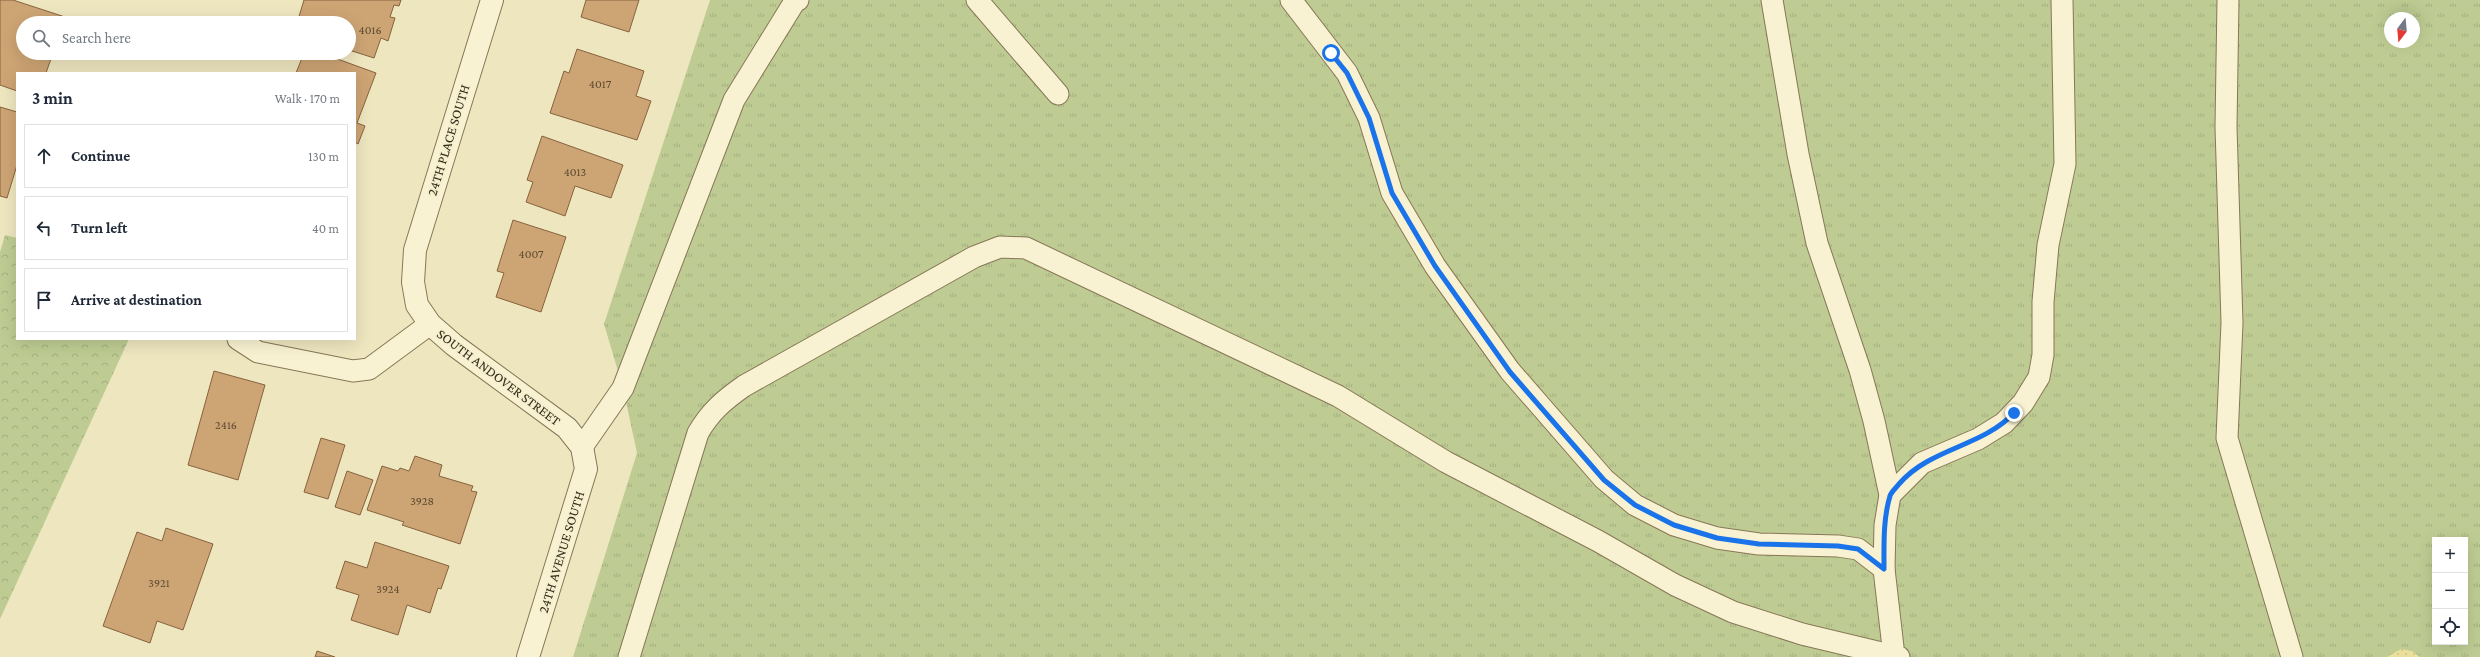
<!DOCTYPE html>
<html lang="en">
<head>
<meta charset="utf-8">
<style>
  body { margin:0; font-family:"Crimson Pro",serif; background:#f6f6f7; color:#1f2937 }
  .controls { position:absolute; right:12px; bottom:12px; display:grid; overflow:hidden; border-radius:0px; box-shadow:0 4px 16px #0002 }
  .controls button { width:36px; height:36px; display:grid; place-items:center; padding:0; border:0; border-bottom:1px solid #e0e1e3; background:#fff; color:#1f2937; font:20px sans-serif }
  .compass { position:absolute; left:2384px; top:12px; width:36px; height:36px; border-radius:50%; background:#fff; box-shadow:0 4px 16px #0002; rotate:196deg }
  .stop { position:absolute; width:12px; height:12px; margin:-9px; border:3px solid #1a73e8; border-radius:50%; background:#fff }
  .stop.end { background:#1a73e8; border-color:#fff; box-shadow:0 1px 4px #0008 }
  .list { margin:0; padding:0; list-style:none }
  h2 { display:flex; justify-content:space-between; align-items:center; height:52px; margin:0; padding:0 16px; font-size:17px }
  h2 small { font-size:13px; font-weight:400; color:#747a83 }
  .list li { display:grid; grid-template-columns:26px 1fr auto; gap:12px; align-items:center; box-sizing:border-box; height:64px; margin:0 8px 8px; padding:0 8px; border:1px solid #e0e1e3; border-radius:0px }
  .list b { display:block; font-size:15px; white-space:nowrap }
  .list em { font-size:13px; font-style:normal; color:#747a83 }
  .icon { flex:none; width:22px; height:22px; fill:none; stroke:currentColor; stroke-width:2; stroke-linecap:round; stroke-linejoin:round }
  .map { position:relative; flex:none; width:2480px; height:657px; overflow:hidden }
  .search { position:absolute; background:#fff; box-shadow:0 4px 16px #0002; left:16px; top:16px; width:340px; height:44px; display:flex; align-items:center; gap:10px; box-sizing:border-box; padding:0 14px; border-radius:22px; color:#747a83; font-size:15px }
  .panel { position:absolute; background:#fff; box-shadow:0 4px 16px #0002; left:16px; top:72px; width:340px; height:268px; border-radius:0px }
  .map>svg:first-child { display:block }
  .grass { fill:url(#grass-tufts); fill-rule:evenodd }
  .forest { fill:url(#forest-crowns) }
  .sand { fill:url(#sand-dots) }
  .building { fill:#cda474; stroke:#86633d }
  .lines { fill:none; stroke-linecap:round; stroke-linejoin:round }
  .service-casing { stroke:#877757; stroke-width:23 }
  .minor-casing { stroke:#877757; stroke-width:24 }
  .service { stroke:#f9f2d2; stroke-width:21 }
  .minor { stroke:#f9f2d2; stroke-width:22 }
  .route { stroke:#1a73e8; stroke-width:5 }
  .labels { text-anchor:middle; stroke-width:3.5; stroke-linejoin:round; paint-order:stroke }
  .number-label { font-size:12px; fill:#5c4a32 }
  .street-label { font-size:14px; fill:#362c1c; stroke:#f6efce }
</style>
</head>
<body>
<div class="map">
<svg width="2480" height="657" viewBox="0 0 2480 657">
  <defs>
    <pattern id="grass-tufts" width="24" height="20" patternUnits="userSpaceOnUse"><rect width="24" height="20" fill="#becc93"/><path d="M3 7l-1-3M5 7V3M7 7l1-3M15 17l-1-3M17 17v-4M19 17l1-3" fill="none" stroke="#a4af7e"/></pattern>
    <pattern id="forest-crowns" width="20" height="18" patternUnits="userSpaceOnUse"><rect width="20" height="18" fill="#becc93"/><path d="M2 6a3 3 0 1 1 6 0M12 15a3 3 0 1 1 6 0" fill="none" stroke="#a4af7e"/></pattern>
    <pattern id="sand-dots" width="8" height="8" patternUnits="userSpaceOnUse"><rect width="8" height="8" fill="#ebe09b"/><path d="M2 2h.1M6 6h.1" fill="none" stroke="#cac085" stroke-width="1.8" stroke-linecap="round"/></pattern>
  </defs>
  <rect width="100%" height="100%" fill="#eee6bf"/>
  <path class="grass" d="M710 0H2480V657H573L637 453 623 388 604 324ZM2390 18H2414V42H2390ZM2435 540H2465V642H2435Z"/>
  <path class="forest" d="M5 235 17 238V339H129L0 619V252Z"/>
  <path class="sand" d="M2401 649 2412 651 2420 657H2387Z"/>
  <g class="building">
    <path d="M0 0H13L65 17 63 23H23V53H53L46 73H17V91L0 85Z"/>
    <path d="M304 0H401L399 6 394 5 390 17 395 18 388 41 381 38 374 58 349 50V23H297Z"/>
    <path d="M586 0H639L629 32 581 17Z"/>
    <path d="M577 49 644 71 636 96 651 101 637 140 550 113 564 71 569 73Z"/>
    <path d="M304 53H321L376 73 357 123 365 126 358 144 355 142V73H296Z"/>
    <path d="M0 107 17 112V165L7 198 0 196Z"/>
    <path d="M542 136 623 165 611 198 575 186 565 216 526 202 533 182 527 180Z"/>
    <path d="M513 220 566 237 541 312 496 297 504 273 497 271Z"/>
    <path d="M214 371 265 385 238 480 188 465Z"/>
    <path d="M321 438 345 445 328 499 304 492Z"/>
    <path d="M415 456 442 465 439 476 473 486 471 491 477 492 460 544 402 525 404 522 367 510 382 466 398 471 400 468 409 471Z"/>
    <path d="M347 471 373 480 360 515 335 507Z"/>
    <path d="M166 528 213 544 183 630 157 621 150 643 103 626 137 532 162 541Z"/>
    <path d="M375 542 449 566 441 589 438 588 430 613 407 605 398 635 351 620 359 595 336 588 345 561 367 568Z"/>
    <path d="M317 651 335 657H315Z"/>
  </g>
  <g class="lines">
    <defs>
      <g id="service">
        <path d="M977 0 1058 94"/>
        <path d="M1291 0 1347 73 1369 118 1392 193 1435 266 1510 371 1604 479 1635 505 1674 525 1717 538 1759 544 1838 546 1858 549 1884 569"/>
        <path d="M1772 0 1798 154 1817 243 1860 370 1874 421 1890 495"/>
        <path d="M2228 0 2226 127 2232 323 2227 438 2292 657"/>
        <path d="M238 339 258 352 353 371 369 369 430 324"/>
        <path d="M582 447 623 388 734 100 795 1 798 0"/>
        <path d="M629 657 698 433C710 412 724 400 744 386L974 257 1000 247 1026 248 1338 396 1446 462 1598 541 1675 585 1733 612 1802 634 1894 656"/>
        <path d="M1899 657 1894 656 1884 569 1885 525 1890 495 1922 463 1978 439 2004 423 2023 403 2039 377 2043 355V302L2048 245 2065 164 2062 0"/>
      </g>
      <path id="minor" d="M492 0 415 250 413 282 417 305 430 324 454 345 567 428 582 447 586 469 528 657"/>
    </defs>
    <use href="#service" class="service-casing"/>
    <use href="#minor" class="minor-casing"/>
    <use href="#service" class="service"/>
    <use href="#minor" class="minor"/>
  </g>
  <g class="lines">
    <path class="route" d="M1331 53 1347 73 1369 118 1392 193 1435 266 1510 372 1604 480 1635 505 1674 525 1717 538 1759 544 1838 546 1858 549 1884 569C1884 545 1883 519 1890 496 1891 492 1896 488 1899 484 1930 448 1982 447 2014 413"/>
  </g>
  <g class="labels">
    <g class="number-label">
      <text x="370" y="34">4016</text>
      <text x="600" y="88">4017</text>
      <text x="575" y="176">4013</text>
      <text x="531" y="258">4007</text>
      <text x="226" y="429">2416</text>
      <text x="422" y="505">3928</text>
      <text x="159" y="587">3921</text>
      <text x="388" y="593">3924</text>
    </g>
    <g class="street-label">
      <text transform="translate(448 140) rotate(-73)" y="5">24TH PLACE SOUTH</text>
      <text transform="translate(499 377) rotate(37)" y="5">SOUTH ANDOVER STREET</text>
      <text transform="translate(561 552) rotate(-73)" y="5">24TH AVENUE SOUTH</text>
    </g>
  </g>
</svg>
<div class="controls">
<button>+</button>
<button>−</button>
<button><svg class="icon" aria-label="locate" viewBox="0 0 24 24"><circle cx="12" cy="12" r="6"/><path d="M12 2v4M12 18v4M2 12h4M18 12h4"/></svg></button>
</div>
<svg class="compass" viewBox="-18 -18 36 36"><path d="M0-13l5 13h-10z" fill="#e53935"/><path d="M0 13l5-13h-10z" fill="#747a83"/></svg>
<div class="stop" style="left:1331px;top:53px"></div>
<div class="stop end" style="left:2014px;top:413px"></div>
<div class="search"><svg class="icon" aria-label="search" viewBox="0 0 24 24"><circle cx="10" cy="10" r="6"/><path d="M15 15l6 6"/></svg>Search here</div>
<section class="panel">
<h2>3 min<small>Walk · 170 m</small></h2>
<ul class="list">
<li><svg class="icon" aria-label="ahead" viewBox="0 0 24 24"><path d="M12 20V5M6 11l6-6 6 6"/></svg><div><b>Continue</b></div><em>130 m</em></li>
<li><svg class="icon" aria-label="left" viewBox="0 0 24 24"><path d="M17 20v-9H6M10 6l-5 5 5 5"/></svg><div><b>Turn left</b></div><em>40 m</em></li>
<li><svg class="icon" aria-label="arrive" viewBox="0 0 24 24"><path d="M6 21V4h12l-3 4 3 4H6"/></svg><div><b>Arrive at destination</b></div></li>
</ul>
</section>
</div>
</body>
</html>
